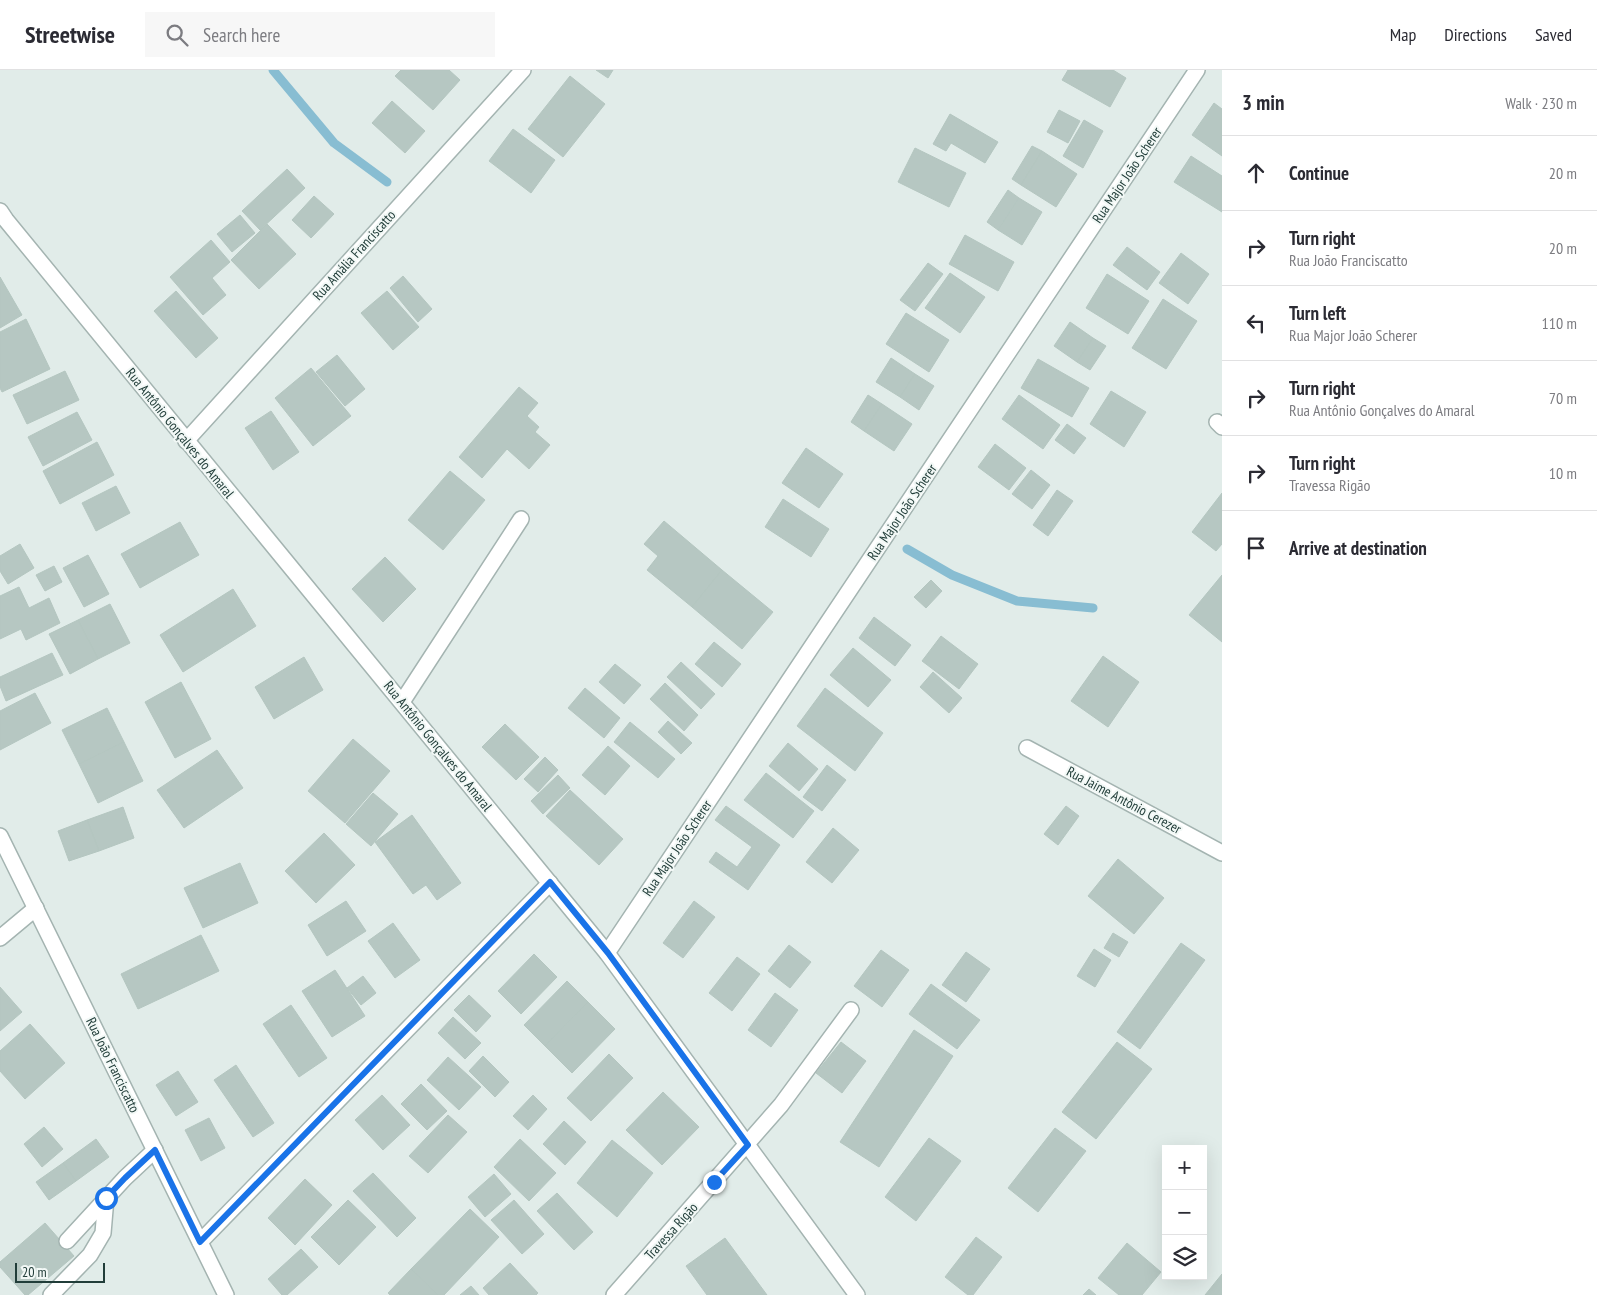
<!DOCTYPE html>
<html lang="en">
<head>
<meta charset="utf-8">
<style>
  body { margin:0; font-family:"PT Sans Narrow",sans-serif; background:#f7f7f7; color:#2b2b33 }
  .controls { position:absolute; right:15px; bottom:15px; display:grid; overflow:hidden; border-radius:0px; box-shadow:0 5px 20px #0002 }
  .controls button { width:45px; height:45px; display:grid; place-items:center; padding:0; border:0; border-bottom:1px solid #e1e1e2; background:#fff; color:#2b2b33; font:25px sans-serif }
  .scale { position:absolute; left:15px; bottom:12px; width:90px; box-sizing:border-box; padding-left:5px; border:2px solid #213d39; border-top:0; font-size:14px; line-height:18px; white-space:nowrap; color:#213d39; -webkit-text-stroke:4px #f2f8f6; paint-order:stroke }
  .stop { position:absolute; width:15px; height:15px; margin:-11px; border:4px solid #1a73e8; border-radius:50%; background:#fff }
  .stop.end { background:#1a73e8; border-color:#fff; box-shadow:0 1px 5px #0008 }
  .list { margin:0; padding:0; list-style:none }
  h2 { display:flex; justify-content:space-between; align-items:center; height:65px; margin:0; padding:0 20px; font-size:21px }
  h2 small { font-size:16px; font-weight:400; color:#7c7c81 }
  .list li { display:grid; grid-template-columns:32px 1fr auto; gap:15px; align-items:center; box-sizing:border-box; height:75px; padding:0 20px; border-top:1px solid #e1e1e2 }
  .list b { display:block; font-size:19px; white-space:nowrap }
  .list p { margin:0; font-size:16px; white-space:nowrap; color:#7c7c81 }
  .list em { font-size:16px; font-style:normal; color:#7c7c81 }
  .icon { flex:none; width:28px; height:28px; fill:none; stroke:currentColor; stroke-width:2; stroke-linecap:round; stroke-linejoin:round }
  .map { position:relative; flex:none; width:1222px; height:1225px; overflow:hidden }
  header { display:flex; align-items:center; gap:30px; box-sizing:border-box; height:70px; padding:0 25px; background:#fff; border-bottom:1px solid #e1e1e2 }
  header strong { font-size:24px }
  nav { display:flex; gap:28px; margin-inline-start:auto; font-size:18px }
  .search { width:350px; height:45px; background:#f7f7f7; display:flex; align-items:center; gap:12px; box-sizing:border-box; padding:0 18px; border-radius:0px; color:#7c7c81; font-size:19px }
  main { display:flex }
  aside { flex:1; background:#fff }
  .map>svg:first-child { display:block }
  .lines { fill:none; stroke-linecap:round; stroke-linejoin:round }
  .stream { stroke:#88bdd2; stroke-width:9 }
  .building { fill:#b6c7c2; stroke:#b4c6c0 }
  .minor-casing { stroke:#a4b4b1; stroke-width:18 }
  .minor { stroke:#fff; stroke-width:15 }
  .route { stroke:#1a73e8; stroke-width:6 }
  .labels { text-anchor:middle; stroke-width:4; stroke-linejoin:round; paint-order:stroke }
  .street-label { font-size:14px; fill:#213d39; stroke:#f2f8f6 }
</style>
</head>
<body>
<header>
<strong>Streetwise</strong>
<div class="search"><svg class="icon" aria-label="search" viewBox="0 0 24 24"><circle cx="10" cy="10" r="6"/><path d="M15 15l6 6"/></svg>Search here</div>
<nav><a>Map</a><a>Directions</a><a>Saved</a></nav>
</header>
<main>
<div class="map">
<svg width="1222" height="1225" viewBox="0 0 1222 1225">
  <rect width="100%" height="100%" fill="#e1ece9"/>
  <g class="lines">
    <g class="stream">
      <path d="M273 0 334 73 387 112"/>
      <path d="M907 479 952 505 1017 531 1093 538"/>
    </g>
  </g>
  <g class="building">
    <path d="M401 0H449L460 10 433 40 395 6Z"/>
    <path d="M596 0H613L608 8Z"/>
    <path d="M1068 0H1113L1126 8 1110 37 1062 10Z"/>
    <path d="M570 6 605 34 563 87 528 59Z"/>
    <path d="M392 31 425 61 405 83 372 53Z"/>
    <path d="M1214 33 1222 39V86L1192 65Z"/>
    <path d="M1059 40 1080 51 1068 73 1047 62Z"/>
    <path d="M950 44 998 72 985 93 951 73 946 81 933 74Z"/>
    <path d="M1084 50 1103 61 1083 98 1063 86Z"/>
    <path d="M513 59 555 90 531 123 489 91Z"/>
    <path d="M1032 76 1042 81 1021 115 1012 109Z"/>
    <path d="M915 78 966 103 949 137 898 112Z"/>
    <path d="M1042 81 1077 104 1056 137 1021 115Z"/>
    <path d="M1191 86 1222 106V142L1174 112Z"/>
    <path d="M287 99 305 118 260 160 242 141Z"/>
    <path d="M1008 120 1019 128 998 160 987 152Z"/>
    <path d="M314 126 334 144 311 168 292 150Z"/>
    <path d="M1019 128 1042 142 1022 175 998 160Z"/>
    <path d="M240 145 255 163 232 182 217 164Z"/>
    <path d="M267 154 296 184 259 219 231 190Z"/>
    <path d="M965 165 1014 192 998 221 949 194Z"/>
    <path d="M211 170 230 192 212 208 226 225 203 245 170 207Z"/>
    <path d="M1127 177 1160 202 1147 220 1113 195Z"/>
    <path d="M1181 183 1209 204 1188 234 1159 213Z"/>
    <path d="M928 193 943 204 915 241 900 230Z"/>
    <path d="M950 203 985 227 960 263 925 238Z"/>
    <path d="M1107 204 1149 231 1128 264 1086 238Z"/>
    <path d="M403 206 432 239 418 252 390 218Z"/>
    <path d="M0 207 22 245 0 258Z"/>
    <path d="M176 221 218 268 196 288 154 241Z"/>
    <path d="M387 221 419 257 393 280 361 243Z"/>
    <path d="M1163 229 1197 251 1166 299 1132 278Z"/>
    <path d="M906 243 949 270 929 302 886 274Z"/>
    <path d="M26 249 50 299 2 322 0 318V262Z"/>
    <path d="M1070 252 1093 268 1077 292 1054 276Z"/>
    <path d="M1093 268 1106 276 1090 300 1077 292Z"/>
    <path d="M337 285 365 319 345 336 316 302Z"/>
    <path d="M891 288 915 304 900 327 876 312Z"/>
    <path d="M1038 289 1089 318 1072 347 1021 318Z"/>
    <path d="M311 298 351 346 313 376 275 328Z"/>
    <path d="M65 301 79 330 27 354 13 325Z"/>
    <path d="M915 304 934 316 919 340 900 327Z"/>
    <path d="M519 317 538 333 527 346 539 357 535 362 550 375 529 399 507 379 482 408 459 387Z"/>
    <path d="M1111 321 1146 342 1124 377 1090 354Z"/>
    <path d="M868 325 882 334 864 361 851 352Z"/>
    <path d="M1019 325 1060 355 1043 379 1002 349Z"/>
    <path d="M882 334 912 354 894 381 864 361Z"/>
    <path d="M271 341 299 382 273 400 245 358Z"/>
    <path d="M77 342 92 370 43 396 28 367Z"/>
    <path d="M1067 354 1086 368 1074 384 1055 370Z"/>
    <path d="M97 372 114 405 60 434 43 401Z"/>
    <path d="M995 374 1026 398 1009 420 978 397Z"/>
    <path d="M806 378 843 404 819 438 782 413Z"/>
    <path d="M1031 400 1050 415 1032 439 1012 424Z"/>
    <path d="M450 401 485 430 443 480 408 450Z"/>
    <path d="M116 416 130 443 96 461 82 433Z"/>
    <path d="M1057 420 1073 431 1048 466 1033 455Z"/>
    <path d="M1222 423V474L1216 481 1192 462Z"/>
    <path d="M783 429 829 459 811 487 765 457Z"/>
    <path d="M664 451 722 500 692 537 647 500 658 486 644 474Z"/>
    <path d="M180 452 199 485 140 518 121 484Z"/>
    <path d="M20 474 34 498 8 514 0 501V486Z"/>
    <path d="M88 485 109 524 84 537 63 498Z"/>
    <path d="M385 487 416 519 383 552 352 519Z"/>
    <path d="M54 496 62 512 45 521 36 505Z"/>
    <path d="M722 500 773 542 742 579 692 537Z"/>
    <path d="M1222 505V572L1189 545Z"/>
    <path d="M931 510 942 521 926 538 914 527Z"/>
    <path d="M19 517 29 538 49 528 60 553 26 570 21 559 0 569V526Z"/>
    <path d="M233 519 256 556 183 602 160 565Z"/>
    <path d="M110 534 130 573 98 589 78 550Z"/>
    <path d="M874 547 911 575 895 596 859 568Z"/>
    <path d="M78 550 98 589 70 604 49 564Z"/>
    <path d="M941 566 978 594 959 619 922 591Z"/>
    <path d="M714 572 741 594 722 617 695 594Z"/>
    <path d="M853 578 891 610 868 637 830 605Z"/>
    <path d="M52 583 63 605 6 631 0 616V607Z"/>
    <path d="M1103 586 1139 612 1108 657 1071 631Z"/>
    <path d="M304 587 323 620 274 649 255 617Z"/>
    <path d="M681 592 715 624 701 639 667 607Z"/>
    <path d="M615 594 641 615 624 634 599 612Z"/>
    <path d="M933 602 962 628 949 643 920 617Z"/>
    <path d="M181 612 211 669 175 688 145 632Z"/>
    <path d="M665 613 698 645 684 661 650 629Z"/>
    <path d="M585 618 620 648 604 668 568 638Z"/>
    <path d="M825 618 883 663 855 701 797 656Z"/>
    <path d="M35 623 51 653 0 680V641Z"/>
    <path d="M107 638 124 672 79 694 62 660Z"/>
    <path d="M668 651 692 673 681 684 658 662Z"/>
    <path d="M630 652 675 689 658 708 614 672Z"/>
    <path d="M505 654 539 687 516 710 482 677Z"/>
    <path d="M353 669 390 701 345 753 308 721Z"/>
    <path d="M124 672 143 711 98 733 79 694Z"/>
    <path d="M788 673 818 699 799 721 769 696Z"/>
    <path d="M608 676 630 696 605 725 582 705Z"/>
    <path d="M217 680 243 718 184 758 157 720Z"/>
    <path d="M545 687 558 700 538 722 524 709Z"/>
    <path d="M827 695 846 710 822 741 803 727Z"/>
    <path d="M766 703 814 741 793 768 744 730Z"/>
    <path d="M558 705 570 718 543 744 531 731Z"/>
    <path d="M570 720 623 769 599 795 546 746Z"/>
    <path d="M373 723 398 744 371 776 346 754Z"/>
    <path d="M726 736 780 775 748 820 709 792 716 782 737 797 752 777 715 750Z"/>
    <path d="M1066 736 1079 746 1058 775 1044 764Z"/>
    <path d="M123 737 134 768 99 781 87 750Z"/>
    <path d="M412 745 461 813 437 830 426 815 413 824 375 772Z"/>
    <path d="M87 750 99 781 69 791 58 761Z"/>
    <path d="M833 758 859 780 832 813 806 792Z"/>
    <path d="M324 763 355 795 316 833 285 801Z"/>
    <path d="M1118 789 1164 828 1134 864 1088 826Z"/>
    <path d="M240 793 258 833 203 858 184 818Z"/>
    <path d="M346 831 366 861 327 886 308 855Z"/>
    <path d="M694 831 715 847 683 888 663 873Z"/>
    <path d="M393 853 420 890 395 908 368 871Z"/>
    <path d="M1113 863 1128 872 1119 887 1104 878Z"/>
    <path d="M201 865 219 901 138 939 121 904Z"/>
    <path d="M1181 873 1205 890 1140 979 1117 962Z"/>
    <path d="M789 875 811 892 790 918 768 901Z"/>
    <path d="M1094 879 1111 890 1095 917 1077 906Z"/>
    <path d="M881 880 909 900 882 937 854 916Z"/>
    <path d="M966 882 990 899 966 932 942 915Z"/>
    <path d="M534 884 557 907 521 944 498 921Z"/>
    <path d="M737 887 760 904 732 941 709 923Z"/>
    <path d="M335 900 365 946 332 967 302 921Z"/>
    <path d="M363 906 376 923 361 935 347 918Z"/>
    <path d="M567 911 588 932 545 976 524 955Z"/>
    <path d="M931 914 980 950 957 979 909 944Z"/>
    <path d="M0 917 22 942 0 961Z"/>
    <path d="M775 923 798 940 771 977 748 960Z"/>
    <path d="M469 925 491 946 476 962 454 940Z"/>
    <path d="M588 932 615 959 572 1003 545 976Z"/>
    <path d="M291 935 327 988 299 1007 263 954Z"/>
    <path d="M453 947 481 973 465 989 438 963Z"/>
    <path d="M30 954 65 993 25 1029 0 1001V981Z"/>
    <path d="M914 960 953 986 879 1097 840 1072Z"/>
    <path d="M841 972 866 991 842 1023 816 1003Z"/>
    <path d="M1117 972 1152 999 1096 1069 1062 1042Z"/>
    <path d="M609 984 633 1008 591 1051 567 1028Z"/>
    <path d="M483 986 509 1012 495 1027 469 1001Z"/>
    <path d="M448 987 481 1017 459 1040 427 1010Z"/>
    <path d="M236 995 274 1053 253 1067 214 1010Z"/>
    <path d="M178 1001 198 1032 176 1046 156 1015Z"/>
    <path d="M421 1014 447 1041 427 1060 401 1034Z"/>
    <path d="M663 1022 699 1057 662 1095 626 1060Z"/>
    <path d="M382 1025 410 1055 383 1080 355 1050Z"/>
    <path d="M533 1025 547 1039 528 1060 513 1046Z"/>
    <path d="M448 1045 467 1062 428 1103 409 1086Z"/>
    <path d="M209 1048 225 1078 201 1091 185 1060Z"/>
    <path d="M564 1051 586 1072 565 1095 543 1074Z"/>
    <path d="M44 1057 63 1079 42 1097 24 1074Z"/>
    <path d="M1055 1058 1086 1081 1038 1142 1008 1118Z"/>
    <path d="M929 1068 961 1091 916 1151 885 1127Z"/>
    <path d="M96 1069 109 1087 76 1111 63 1093Z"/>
    <path d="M520 1069 556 1103 529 1131 494 1097Z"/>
    <path d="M612 1070 653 1103 617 1147 577 1113Z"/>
    <path d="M63 1093 76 1111 49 1130 36 1112Z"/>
    <path d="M373 1103 416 1148 397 1167 353 1121Z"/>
    <path d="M494 1104 511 1124 485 1147 468 1127Z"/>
    <path d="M305 1109 332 1135 295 1175 268 1148Z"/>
    <path d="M557 1123 593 1162 574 1180 537 1141Z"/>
    <path d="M348 1130 376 1157 339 1195 311 1167Z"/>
    <path d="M514 1130 544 1164 522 1184 491 1150Z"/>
    <path d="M470 1139 499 1167 444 1225H438L411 1199Z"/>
    <path d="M45 1153 74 1186 28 1225H25L0 1197V1192Z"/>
    <path d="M976 1167 1002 1187 973 1225H968L945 1207Z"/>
    <path d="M725 1168 767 1225H707L686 1196Z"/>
    <path d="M1127 1173 1161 1202 1142 1225H1119L1098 1208Z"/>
    <path d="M301 1179 318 1197 287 1225H282L268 1209Z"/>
    <path d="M510 1193 538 1223 536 1225H489L483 1218Z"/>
    <path d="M411 1199 438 1225H390L388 1223Z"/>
    <path d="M1222 1204V1225H1205Z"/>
    <path d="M471 1216 479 1225H460Z"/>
    <path d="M1089 1219 1096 1225H1083Z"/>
  </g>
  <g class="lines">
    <defs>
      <g id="minor">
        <path d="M0 141 6 150 607 883 857 1225"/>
        <path d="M1217 352 1222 357"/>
        <path d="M186 371 523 0"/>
        <path d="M402 632 521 449"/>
        <path d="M1027 678 1222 783"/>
        <path d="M0 766 226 1225"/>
        <path d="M0 868 36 838"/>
        <path d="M607 883 1197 0"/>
        <path d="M67 1171 125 1108 155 1080"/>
        <path d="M200 1172 550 813"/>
        <path d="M51 1225 90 1185 103 1163 106 1128"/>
        <path d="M614 1225 781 1035 851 940"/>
      </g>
    </defs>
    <use href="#minor" class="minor-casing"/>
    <use href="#minor" class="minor"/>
  </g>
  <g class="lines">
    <path class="route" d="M106 1128 125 1108 155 1080 200 1172 550 812 608 883 748 1075 714 1112"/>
  </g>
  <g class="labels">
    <g class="street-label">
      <text transform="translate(1127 105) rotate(-56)" y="5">Rua Major João Scherer</text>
      <text transform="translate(354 185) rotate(-48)" y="5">Rua Amália Franciscatto</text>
      <text transform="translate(180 363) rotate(51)" y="5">Rua Antônio Gonçalves do Amaral</text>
      <text transform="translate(902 442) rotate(-56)" y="5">Rua Major João Scherer</text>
      <text transform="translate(438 676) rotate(51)" y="5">Rua Antônio Gonçalves do Amaral</text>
      <text transform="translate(1124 730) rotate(28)" y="5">Rua Jaime Antônio Cerezer</text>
      <text transform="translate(677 778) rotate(-56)" y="5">Rua Major João Scherer</text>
      <text transform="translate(113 995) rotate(64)" y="5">Rua João Franciscatto</text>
      <text transform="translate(671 1161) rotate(-48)" y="5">Travessa Rigão</text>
    </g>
  </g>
</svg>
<div class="controls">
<button>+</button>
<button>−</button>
<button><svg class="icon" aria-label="layers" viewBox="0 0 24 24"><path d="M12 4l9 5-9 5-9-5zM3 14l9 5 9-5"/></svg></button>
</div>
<div class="scale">20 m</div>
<div class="stop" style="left:106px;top:1128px"></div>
<div class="stop end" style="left:714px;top:1112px"></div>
</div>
<aside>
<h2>3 min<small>Walk · 230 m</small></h2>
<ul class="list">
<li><svg class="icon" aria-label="ahead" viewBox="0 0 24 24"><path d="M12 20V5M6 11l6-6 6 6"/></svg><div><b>Continue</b></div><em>20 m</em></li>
<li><svg class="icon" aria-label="right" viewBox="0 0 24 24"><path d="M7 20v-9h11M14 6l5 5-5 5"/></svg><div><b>Turn right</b><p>Rua João Franciscatto</p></div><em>20 m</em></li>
<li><svg class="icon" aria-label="left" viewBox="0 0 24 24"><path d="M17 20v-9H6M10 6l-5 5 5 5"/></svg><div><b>Turn left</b><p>Rua Major João Scherer</p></div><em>110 m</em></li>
<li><svg class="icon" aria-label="right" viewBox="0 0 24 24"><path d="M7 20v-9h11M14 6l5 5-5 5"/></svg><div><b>Turn right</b><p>Rua Antônio Gonçalves do Amaral</p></div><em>70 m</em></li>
<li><svg class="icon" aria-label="right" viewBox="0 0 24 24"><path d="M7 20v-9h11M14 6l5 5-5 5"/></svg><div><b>Turn right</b><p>Travessa Rigão</p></div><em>10 m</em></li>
<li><svg class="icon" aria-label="arrive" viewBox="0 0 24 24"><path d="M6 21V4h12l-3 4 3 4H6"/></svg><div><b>Arrive at destination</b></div></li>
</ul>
</aside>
</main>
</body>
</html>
